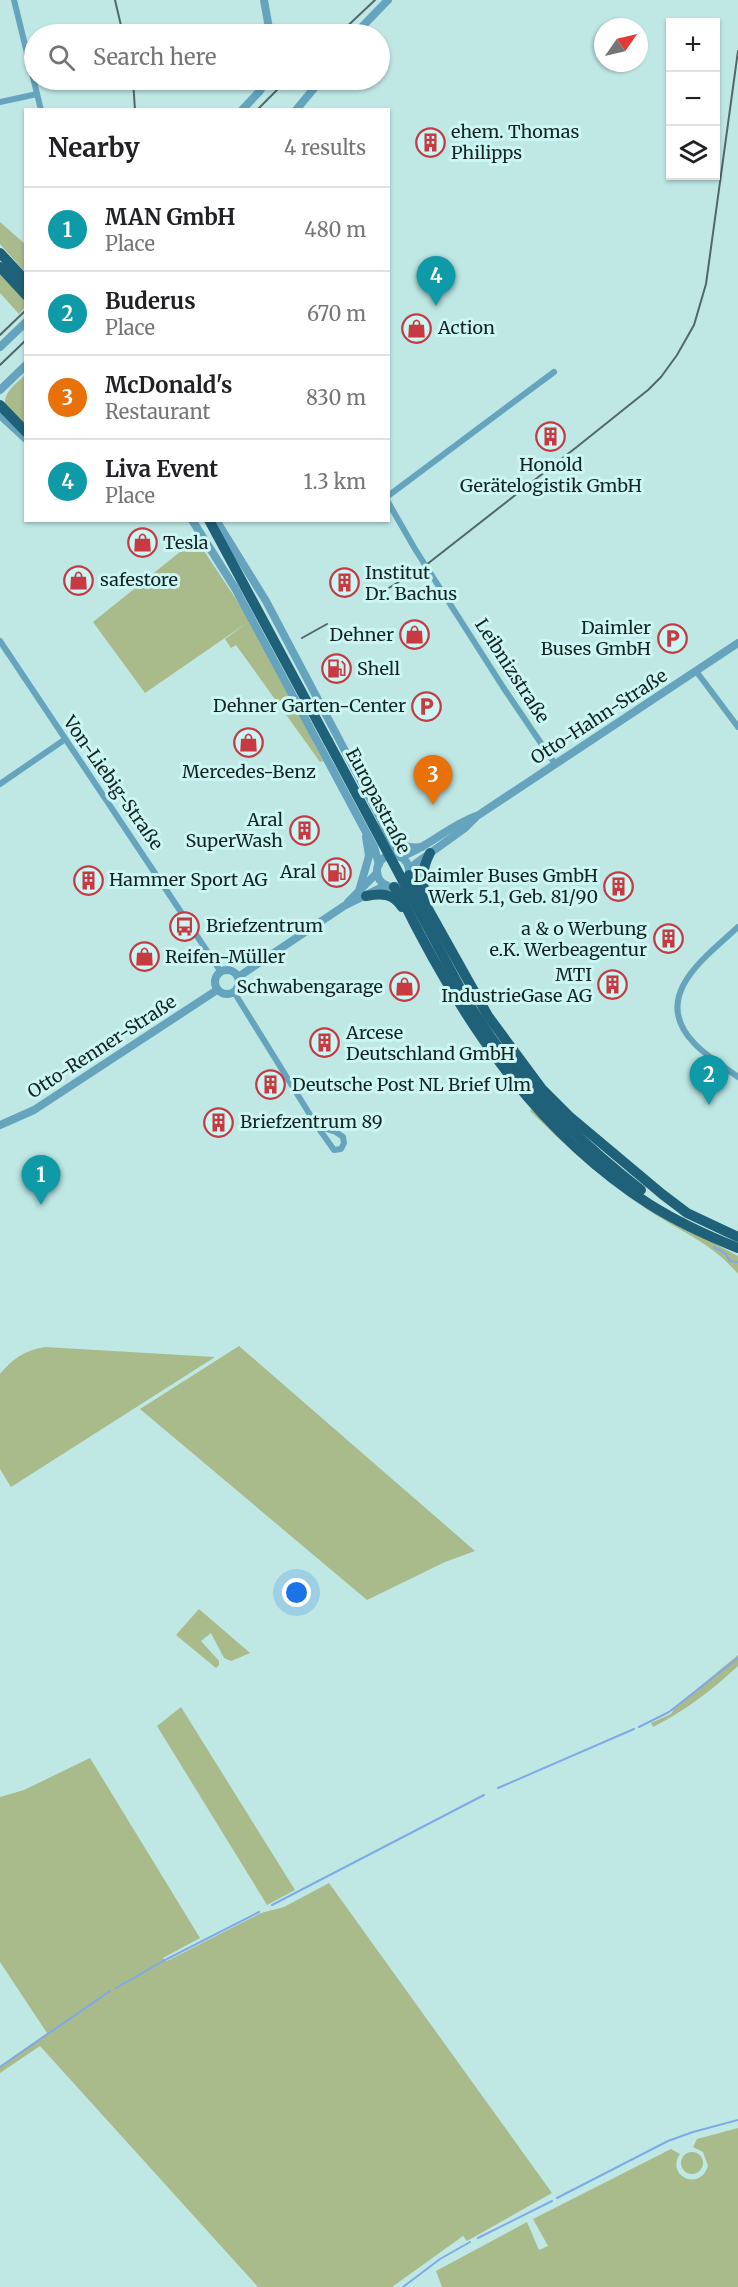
<!DOCTYPE html>
<html lang="en">
<head>
<meta charset="utf-8">
<style>
  body { margin:0; font-family:Merriweather,serif; background:#f6f6f6; color:#202124 }
  .controls { position:absolute; right:18px; top:18px; display:grid; overflow:hidden; border-radius:0px; box-shadow:0 2px 4px #0004 }
  .controls button { width:54px; height:54px; display:grid; place-items:center; padding:0; border:0; border-bottom:2px solid #e0e0e0; background:#fff; color:#202124; font:30px sans-serif }
  .compass { position:absolute; left:594px; top:18px; width:54px; height:54px; border-radius:50%; background:#fff; box-shadow:0 2px 4px #0004; rotate:56deg }
  .you { position:absolute; left:297px; top:1593px; width:21px; height:21px; margin:-15px; border:4px solid #fff; border-radius:50%; background:#1a73e8; box-shadow:0 0 0 9px #1a73e833 }
  .badge { display:grid; place-items:center; width:39px; height:39px; border-radius:50%; background:#7c3aed; color:#fff; font-size:20px; font-weight:700 }
  .pin { position:absolute; translate:-50% -50px; filter:drop-shadow(0 2px 3px #0008) }
  .pin::after { content:''; position:absolute; top:32px; width:21px; height:18px; background:inherit; clip-path:polygon(0 0,100% 0,50% 100%) }
  .list { margin:0; padding:0; list-style:none }
  h2 { display:flex; justify-content:space-between; align-items:center; height:78px; margin:0; padding:0 24px; font-size:26px }
  h2 small { font-size:20px; font-weight:400; color:#757577 }
  .list li { display:grid; grid-template-columns:39px 1fr auto; gap:18px; align-items:center; box-sizing:border-box; height:84px; padding:0 24px; border-top:2px solid #e0e0e0 }
  .list b { display:block; font-size:22px; white-space:nowrap }
  .list p { margin:0; font-size:20px; white-space:nowrap; color:#757577 }
  .list em { font-size:20px; font-style:normal; color:#757577 }
  .icon { flex:none; width:33px; height:33px; fill:none; stroke:currentColor; stroke-width:2; stroke-linecap:round; stroke-linejoin:round }
  .map { position:relative; flex:none; width:738px; height:2287px; overflow:hidden }
  .search { position:absolute; background:#fff; box-shadow:0 2px 4px #0004; left:24px; top:24px; width:366px; height:66px; display:flex; align-items:center; gap:15px; box-sizing:border-box; padding:0 21px; border-radius:33px; color:#757577; font-size:22px }
  .panel { position:absolute; background:#fff; box-shadow:0 2px 4px #0004; left:24px; top:108px; width:366px; height:414px; border-radius:0px }
  .map>svg:first-child { display:block }
  .green { fill:#a9ba8b }
  .lines { fill:none; stroke-linecap:round; stroke-linejoin:round }
  .stream { stroke:#80a9e9; stroke-width:2 }
  .minor { stroke:#66a4bd; stroke-width:6 }
  .tertiary { stroke:#66a4bd; stroke-width:8 }
  .trunk { stroke:#1e6178; stroke-width:10 }
  .rail { stroke:#506967; stroke-width:2 }
  .trunk-bridge { stroke:#1e6178; stroke-width:10 }
  .labels { text-anchor:middle; stroke-width:6; stroke-linejoin:round; paint-order:stroke }
  .poi-label { font-size:18px; fill:#142423; stroke:#ccf6f3; text-anchor:start }
  .street-label { font-size:18px; fill:#142423; stroke:#ccf6f3 }
</style>
</head>
<body>
<div class="map">
<svg width="738" height="2287" viewBox="0 0 738 2287">
  <rect width="100%" height="100%" fill="#bfe8e5"/>
  <g class="green">
    <path d="M0 222 25 244V272L0 244Z"/>
    <path d="M0 270 25 298V307L19 314 0 293Z"/>
    <path d="M25 375V428L5 403C5 391 17 383 25 375Z"/>
    <path d="M196 539 250 620 323 761 320 762 236 645 231 648 225 639 248 622 145 693 93 622Z"/>
    <path d="M532 1108 676 1223 738 1256V1274C713 1243 677 1230 645 1208 603 1180 566 1146 530 1111Z"/>
    <path d="M239 1346 475 1551 445 1562 367 1600 140 1409Z"/>
    <path d="M45 1347 215 1357 11 1487 0 1469V1374C12 1359 25 1350 45 1347Z"/>
    <path d="M199 1609 250 1653 231 1661 224 1658 211 1633 201 1641 219 1661V1665L216 1668 176 1635Z"/>
    <path d="M738 1655V1666C712 1690 685 1711 653 1727L651 1723 671 1714 675 1707Z"/>
    <path d="M181 1707 295 1890 267 1905 157 1726Z"/>
    <path d="M90 1758 200 1938 163 1958 167 1961 261 1913 284 1907 329 1883 552 2193 467 2241 463 2236 392 2287H258L40 2046 0 2073V2066L47 2033 0 1962V1797L24 1790Z"/>
    <path d="M738 2128V2287H442L436 2271 527 2222 539 2250 548 2246 533 2219 671 2149 680 2154C665 2176 700 2192 708 2166L703 2152 693 2147 697 2139Z"/>
    <circle cx="692" cy="2163" r="11"/>
  </g>
  <g class="lines">
    <g class="stream">
      <path d="M714 1247 725 1253 730 1261 738 1262"/>
      <path d="M639 1727 669 1712 738 1658"/>
      <path d="M498 1788 634 1729"/>
      <path d="M272 1905 484 1795"/>
      <path d="M116 1988 165 1960 259 1912"/>
      <path d="M0 2067 110 1991"/>
      <path d="M557 2198 668 2141 693 2132 738 2120"/>
      <path d="M478 2238 552 2201"/>
      <path d="M403 2287 440 2259 470 2242"/>
    </g>
    <g class="minor">
      <path d="M14 0 41 110"/>
      <path d="M0 102 37 94"/>
      <path d="M388 496 554 372"/>
      <path d="M388 502 415 549 503 687 555 764"/>
      <path d="M0 641 221 972"/>
      <path d="M696 671 738 727"/>
      <path d="M0 784 64 740"/>
      <path d="M738 927C706 957 649 996 694 1043 706 1056 723 1066 738 1077"/>
      <path d="M234 992 317 1126 336 1132 343 1137 344 1143 341 1149 334 1150 317 1126"/>
    </g>
    <g class="tertiary">
      <path d="M264 0 270 34"/>
      <path d="M355 34 388 0"/>
      <path d="M242 110 259 92 267 80"/>
      <path d="M296 110 321 80"/>
      <path d="M0 347 26 322"/>
      <path d="M0 390 26 365"/>
      <path d="M0 415 26 439"/>
      <path d="M192 520 235 588 374 847 379 864"/>
      <path d="M216 520 266 601 361 781 381 820 386 837 398 856"/>
      <path d="M388 831C396 845 406 849 422 847"/>
      <circle cx="393" cy="871" r="16"/>
      <path d="M400 857C428 848 448 826 476 816"/>
      <path d="M409 872 415 864 465 828 477 816 738 643"/>
      <path d="M359 891 369 856 366 837"/>
      <path d="M348 902 377 873"/>
      <circle cx="227" cy="982" r="12"/>
      <path d="M238 977 344 906 386 885"/>
      <path d="M0 1125 34 1110 217 990"/>
    </g>
    <g class="trunk">
      <path d="M0 253 26 281"/>
      <path d="M0 267 26 295"/>
      <path d="M0 405 26 432"/>
      <path d="M209 520 328 741"/>
      <path d="M409 875 488 1016 542 1089 569 1116 662 1194 687 1213 738 1237"/>
      <path d="M394 887 399 893C458 1014 533 1130 649 1204 676 1221 708 1236 738 1248"/>
      <path d="M366 896C381 893 393 893 402 907"/>
      <path d="M426 901C422 883 421 870 430 853"/>
      <path d="M465 997C509 1073 572 1136 641 1190"/>
    </g>
    <g class="rail">
      <path d="M115 0 123 34"/>
      <path d="M339 34 375 0"/>
      <path d="M133 80 135 110"/>
      <path d="M257 110 287 80"/>
      <path d="M0 335 26 310"/>
      <path d="M0 365 26 340"/>
      <path d="M371 599 426 565 578 446 648 390 661 377 677 355 694 325 706 284 738 51"/>
      <path d="M302 638 327 624"/>
    </g>
    <path class="trunk-bridge" d="M328 741 465 997"/>
  </g>
  <defs>
    <symbol id="building-ring" viewBox="-11 -11 22 22"><circle r="9.5" fill="#ccf6f3" stroke="#c83941" stroke-width="1.5"/><path d="M-4-6H4V6H1V3H-1V6H-4ZM-2.5-4.3h1.7v1.8h-1.7ZM.8-4.3h1.7v1.8H.8ZM-2.5-1h1.7V.8h-1.7ZM.8-1h1.7V.8H.8Z" fill="#c83941"/></symbol>
    <symbol id="shop-ring" viewBox="-11 -11 22 22"><circle r="9.5" fill="#ccf6f3" stroke="#c83941" stroke-width="1.5"/><path d="M-5-2.5h2.3a2.7 3.5 0 0 1 5.4 0H5L5.5 6h-11ZM-1.5-2.5h3a1.5 2.3 0 0 0-3 0Z" fill="#c83941"/></symbol>
    <symbol id="parking-ring" viewBox="-11 -11 22 22"><circle r="9.5" fill="#ccf6f3" stroke="#c83941" stroke-width="1.5"/><path d="M-3.5-5.5H1a3.5 3.5 0 0 1 0 7H-1V5.5H-3.5ZM-1-3.4V-.6H.8a1.4 1.4 0 0 0 0-2.8Z" fill="#c83941"/></symbol>
    <symbol id="fuel-ring" viewBox="-11 -11 22 22"><circle r="9.5" fill="#ccf6f3" stroke="#c83941" stroke-width="1.5"/><path d="M-5.5-6h7V0h2V4h1.3V-2.5L3-4.5l.8-.8L6-3V5H2.5V1h-1V6h-7ZM-4.2-4.7v3.2H.2V-4.7Z" fill="#c83941"/></symbol>
    <symbol id="bus-ring" viewBox="-11 -11 22 22"><circle r="9.5" fill="#ccf6f3" stroke="#c83941" stroke-width="1.5"/><path d="M-5-6H5V4H4V6H2V4H-2V6H-4V4H-5ZM-3.5-4V0h7V-4ZM-3.5 1.2v1.5H-2V1.2ZM2 1.2v1.5H3.5V1.2Z" fill="#c83941"/></symbol>
  </defs>
  <g fill-rule="evenodd">
    <use href="#building-ring" x="414" y="126" width="33" height="33"/>
    <use href="#shop-ring" x="400" y="312" width="33" height="33"/>
    <use href="#building-ring" x="534" y="420" width="33" height="33"/>
    <use href="#shop-ring" x="126" y="526" width="33" height="33"/>
    <use href="#shop-ring" x="62" y="564" width="33" height="33"/>
    <use href="#building-ring" x="328" y="566" width="33" height="33"/>
    <use href="#shop-ring" x="398" y="618" width="33" height="33"/>
    <use href="#parking-ring" x="656" y="622" width="33" height="33"/>
    <use href="#fuel-ring" x="320" y="652" width="33" height="33"/>
    <use href="#parking-ring" x="410" y="690" width="33" height="33"/>
    <use href="#shop-ring" x="232" y="726" width="33" height="33"/>
    <use href="#building-ring" x="288" y="814" width="33" height="33"/>
    <use href="#fuel-ring" x="320" y="856" width="33" height="33"/>
    <use href="#building-ring" x="72" y="864" width="33" height="33"/>
    <use href="#building-ring" x="602" y="870" width="33" height="33"/>
    <use href="#bus-ring" x="168" y="910" width="33" height="33"/>
    <use href="#building-ring" x="652" y="922" width="33" height="33"/>
    <use href="#shop-ring" x="128" y="940" width="33" height="33"/>
    <use href="#building-ring" x="596" y="968" width="33" height="33"/>
    <use href="#shop-ring" x="388" y="970" width="33" height="33"/>
    <use href="#building-ring" x="308" y="1026" width="33" height="33"/>
    <use href="#building-ring" x="254" y="1068" width="33" height="33"/>
    <use href="#building-ring" x="202" y="1106" width="33" height="33"/>
  </g>
  <g class="labels">
    <g class="poi-label">
      <text x="451" y="138">ehem. Thomas<tspan x="451" dy="21">Philipps</tspan></text>
      <text x="438" y="334">Action</text>
      <text x="551" y="471" text-anchor="middle">Honold<tspan x="551" dy="21">Gerätelogistik GmbH</tspan></text>
      <text x="163" y="549">Tesla</text>
      <text x="365" y="579">Institut<tspan x="365" dy="21">Dr. Bachus</tspan></text>
      <text x="100" y="586">safestore</text>
      <text x="651" y="634" text-anchor="end">Daimler<tspan x="651" dy="21">Buses GmbH</tspan></text>
      <text x="394" y="641" text-anchor="end">Dehner</text>
      <text x="357" y="675">Shell</text>
      <text x="406" y="712" text-anchor="end">Dehner Garten-Center</text>
      <text x="249" y="778" text-anchor="middle">Mercedes-Benz</text>
      <text x="283" y="826" text-anchor="end">Aral<tspan x="283" dy="21">SuperWash</tspan></text>
      <text x="316" y="878" text-anchor="end">Aral</text>
      <text x="598" y="882" text-anchor="end">Daimler Buses GmbH<tspan x="598" dy="21">Werk 5.1, Geb. 81/90</tspan></text>
      <text x="109" y="886">Hammer Sport AG</text>
      <text x="206" y="932">Briefzentrum</text>
      <text x="647" y="935" text-anchor="end">a &amp; o Werbung<tspan x="647" dy="21">e.K. Werbeagentur</tspan></text>
      <text x="165" y="963">Reifen-Müller</text>
      <text x="592" y="981" text-anchor="end">MTI<tspan x="592" dy="21">IndustrieGase AG</tspan></text>
      <text x="383" y="993" text-anchor="end">Schwabengarage</text>
      <text x="346" y="1039">Arcese<tspan x="346" dy="21">Deutschland GmbH</tspan></text>
      <text x="292" y="1091">Deutsche Post NL Brief Ulm</text>
      <text x="240" y="1128">Briefzentrum 89</text>
    </g>
    <g class="street-label">
      <text transform="translate(512 671) rotate(57)" y="6">Leibnizstraße</text>
      <text transform="translate(599 717) rotate(-33)" y="6">Otto-Hahn-Straße</text>
      <text transform="translate(113 783) rotate(55)" y="6">Von-Liebig-Straße</text>
      <text transform="translate(378 801) rotate(62)" y="6">Europastraße</text>
      <text transform="translate(102 1047) rotate(-33)" y="6">Otto-Renner-Straße</text>
    </g>
  </g>
</svg>
<div class="controls">
<button>+</button>
<button>−</button>
<button><svg class="icon" aria-label="layers" viewBox="0 0 24 24"><path d="M12 4l9 5-9 5-9-5zM3 14l9 5 9-5"/></svg></button>
</div>
<svg class="compass" viewBox="-18 -18 36 36"><path d="M0-13l5 13h-10z" fill="#e53935"/><path d="M0 13l5-13h-10z" fill="#757577"/></svg>
<div class="you"></div>
<div class="pin badge" style="left:41px;top:1205px;background:#0f9aa8">1</div>
<div class="pin badge" style="left:709px;top:1105px;background:#0f9aa8">2</div>
<div class="pin badge" style="left:433px;top:805px;background:#e8710a">3</div>
<div class="pin badge" style="left:436px;top:306px;background:#0f9aa8">4</div>
<div class="search"><svg class="icon" aria-label="search" viewBox="0 0 24 24"><circle cx="10" cy="10" r="6"/><path d="M15 15l6 6"/></svg>Search here</div>
<section class="panel">
<h2>Nearby<small>4 results</small></h2>
<ul class="list">
<li><span class="badge" style="background:#0f9aa8">1</span><div><b>MAN GmbH</b><p>Place</p></div><em>480 m</em></li>
<li><span class="badge" style="background:#0f9aa8">2</span><div><b>Buderus</b><p>Place</p></div><em>670 m</em></li>
<li><span class="badge" style="background:#e8710a">3</span><div><b>McDonald's</b><p>Restaurant</p></div><em>830 m</em></li>
<li><span class="badge" style="background:#0f9aa8">4</span><div><b>Liva Event</b><p>Place</p></div><em>1.3 km</em></li>
</ul>
</section>
</div>
</body>
</html>
